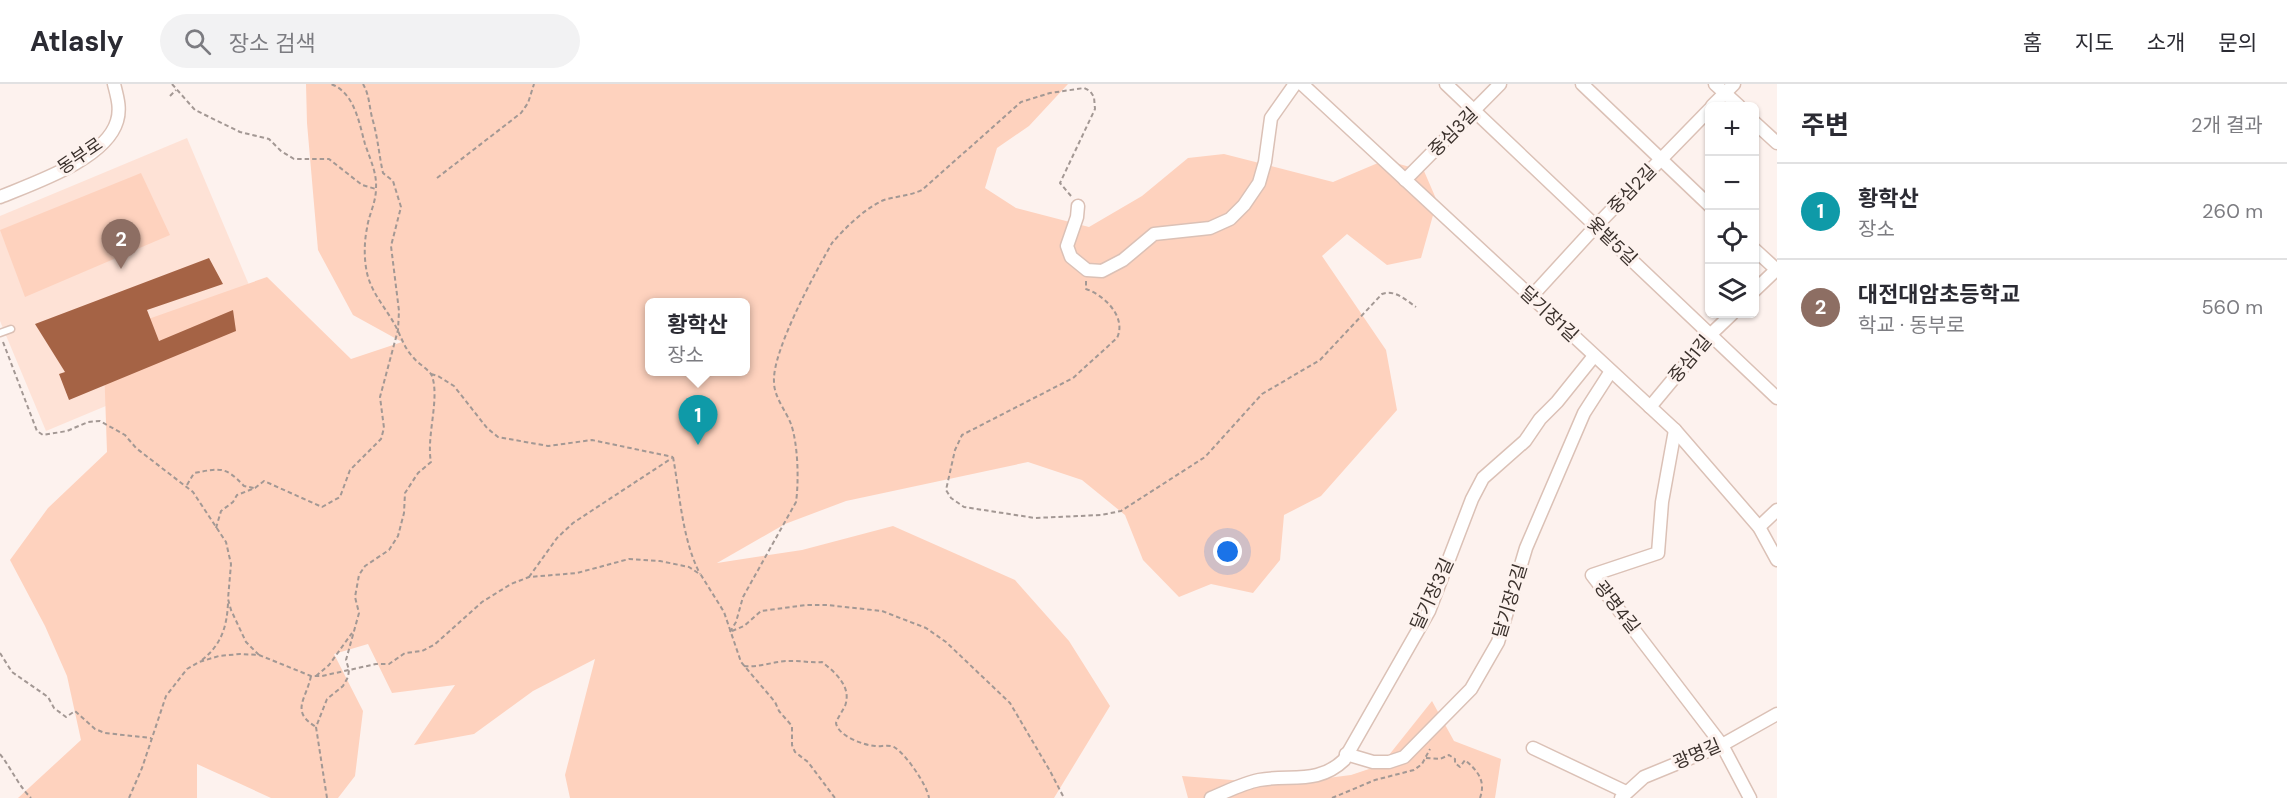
<!DOCTYPE html>
<html lang="ko">
<head>
<meta charset="utf-8">
<style>
  body { margin:0; font-family:"DM Sans","Noto Sans KR",sans-serif; background:#f2f2f3; color:#2b2b33 }
  .controls { position:absolute; right:18px; top:18px; display:grid; overflow:hidden; border-radius:9px; box-shadow:0 2px 4px #0004 }
  .controls button { width:54px; height:54px; display:grid; place-items:center; padding:0; border:0; border-bottom:2px solid #e1e1e2; background:#fff; color:#2b2b33; font:30px sans-serif }
  .you { position:absolute; left:1228px; top:468px; width:21px; height:21px; margin:-15px; border:4px solid #fff; border-radius:50%; background:#1a73e8; box-shadow:0 0 0 9px #1a73e833 }
  .badge { display:grid; place-items:center; width:39px; height:39px; border-radius:50%; background:#1a73e8; color:#fff; font-size:20px; font-weight:700 }
  .pin { position:absolute; translate:-50% -50px; filter:drop-shadow(0 2px 3px #0008) }
  .pin::after { content:''; position:absolute; top:32px; width:21px; height:18px; background:inherit; clip-path:polygon(0 0,100% 0,50% 100%) }
  .popup { position:absolute; left:645px; top:214px; width:105px; height:78px; box-sizing:border-box; display:grid; place-content:center; border-radius:9px; background:#fff; filter:drop-shadow(0 2px 4px #0005); font-size:20px; white-space:nowrap; color:#7c7c81 }
  .popup b { font-size:22px; color:#2b2b33 }
  .popup::after { content:''; position:absolute; left:50%; top:100%; margin-left:-12px; border:12px solid transparent; border-top-color:#fff }
  .list { margin:0; padding:0; list-style:none }
  h2 { display:flex; justify-content:space-between; align-items:center; height:78px; margin:0; padding:0 24px; font-size:26px }
  h2 small { font-size:20px; font-weight:400; color:#7c7c81 }
  .list li { display:grid; grid-template-columns:39px 1fr auto; gap:18px; align-items:center; box-sizing:border-box; height:96px; padding:0 24px; border-top:2px solid #e1e1e2 }
  .list b { display:block; font-size:22px; white-space:nowrap }
  .list p { margin:0; font-size:20px; white-space:nowrap; color:#7c7c81 }
  .list em { font-size:20px; font-style:normal; color:#7c7c81 }
  .icon { flex:none; width:33px; height:33px; fill:none; stroke:currentColor; stroke-width:2; stroke-linecap:round; stroke-linejoin:round }
  .map { position:relative; flex:none; width:1777px; height:714px; overflow:hidden }
  header { display:flex; align-items:center; gap:36px; box-sizing:border-box; height:84px; padding:0 30px; background:#fff; border-bottom:2px solid #e1e1e2 }
  header strong { font-size:28px }
  nav { display:flex; gap:33px; margin-inline-start:auto; font-size:21px }
  .search { width:420px; height:54px; background:#f2f2f3; display:flex; align-items:center; gap:15px; box-sizing:border-box; padding:0 21px; border-radius:33px; color:#7c7c81; font-size:22px }
  main { display:flex }
  aside { flex:1; background:#fff }
  .map>svg:first-child { display:block }
  .built { fill:#fee2d6 }
  .green { fill:#fed2be; fill-rule:evenodd }
  .building { fill:#a56345 }
  .lines { fill:none; stroke-linecap:round; stroke-linejoin:round }
  .service-casing { stroke:#dbc1b6; stroke-width:9 }
  .minor-casing { stroke:#dbc1b6; stroke-width:15 }
  .path { stroke:#a39894; stroke-width:2; stroke-dasharray:4.5 3; stroke-linecap:butt }
  .service { stroke:#fff; stroke-width:6 }
  .minor { stroke:#fff; stroke-width:12 }
  .labels { text-anchor:middle; stroke-width:6; stroke-linejoin:round; paint-order:stroke }
  .street-label { font-size:18px; fill:#3b312c; stroke:#fdf2ee }
</style>
</head>
<body>
<header>
<strong>Atlasly</strong>
<div class="search"><svg class="icon" aria-label="search" viewBox="0 0 24 24"><circle cx="10" cy="10" r="6"/><path d="M15 15l6 6"/></svg>장소 검색</div>
<nav><a>홈</a><a>지도</a><a>소개</a><a>문의</a></nav>
</header>
<main>
<div class="map">
<svg width="1777" height="714" viewBox="0 0 1777 714">
  <rect width="100%" height="100%" fill="#fdf2ee"/>
  <path class="built" d="M187 54 271 253 46 347 0 237V132Z"/>
  <g class="green">
    <path d="M306 0H1068L1029 42 997 64 985 104 1016 124 1089 143 1142 112 1188 74 1224 70 1333 98 1385 76 1424 87 1437 117 1421 174 1387 181 1347 150 1322 172 1386 266 1397 326 1321 412 1284 431 1280 476 1253 509 1211 500 1179 513 1143 476 1125 431 1082 396 1028 378 846 417 785 440 717 479 802 466 893 442 1015 496 1069 557 1110 622 1054 714H570L565 691 595 575 533 607 474 650 414 661 455 601 392 609 368 560 334 570 363 627 355 692 338 714H271L197 680V714H18L81 656 67 592 45 542 10 476 48 424 107 368 103 251 267 193 351 275 402 258 353 231 318 166 307 39ZM650 218H746V288H650Z"/>
    <path d="M141 89 170 151 25 213 0 146Z"/>
    <path d="M1432 617 1454 657 1501 675 1495 714H1188L1182 692 1280 700 1351 691 1381 681Z"/>
  </g>
  <path class="building" d="M209 174 223 200 147 226 159 257 233 226 236 247 69 316 59 290 65 288 35 240Z"/>
  <g class="lines">
    <defs>
      <path id="service" d="M0 249 11 245"/>
      <g id="minor">
        <path d="M1302 0 1675 346 1759 443 1777 476"/>
        <path d="M1446 0 1777 314"/>
        <path d="M1582 0 1710 122"/>
        <path d="M1715 0 1739 22"/>
        <path d="M1712 22 1734 0"/>
        <path d="M1754 38 1777 59"/>
        <path d="M1405 96 1500 0"/>
        <path d="M0 113C34 99 106 75 117 37 121 24 117 12 114 0"/>
        <path d="M1078 122 1077 133 1067 162 1071 173 1087 186 1102 187 1123 176 1154 150 1210 144 1230 135 1244 121 1259 99 1265 78 1271 34 1295 0"/>
        <path d="M1754 165 1777 186"/>
        <path d="M1754 207 1777 185"/>
        <path d="M1531 213 1596 142 1710 25"/>
        <path d="M1650 323 1710 251 1732 230"/>
        <path d="M1675 346 1662 418 1658 469 1592 491 1722 661 1750 714"/>
        <path d="M1759 443 1777 426"/>
        <path d="M1533 664 1626 708"/>
        <path d="M1346 670 1373 678H1389L1404 673 1471 605 1498 558 1526 464 1584 329 1611 287"/>
        <path d="M1211 714C1226 708 1243 699 1259 696 1290 690 1318 701 1344 676L1429 527 1472 415 1483 394 1525 357 1540 335 1557 318 1594 272"/>
        <path d="M1621 714 1644 693 1722 661 1777 630"/>
      </g>
    </defs>
    <use href="#service" class="service-casing"/>
    <use href="#minor" class="minor-casing"/>
    <g class="path">
      <path d="M172 0 195 26 240 48 269 55 281 67 294 75H329L362 101 376 105"/>
      <path d="M170 12 176 6"/>
      <path d="M437 94 521 29 528 19 534 0"/>
      <path d="M1086 197V205C1104 211 1127 233 1117 254L1073 294 962 351 955 366 946 406 951 414 964 423 1035 434 1101 431 1121 427 1205 373 1262 310 1320 276 1382 210C1394 205 1406 216 1416 223"/>
      <path d="M3 258 37 347 43 351 67 347 88 338 100 337 125 351 136 364 193 408 226 458 231 480 228 515 231 526 246 558 259 571"/>
      <path d="M431 290 438 292 454 302 487 344 498 353 548 362 592 356 673 373"/>
      <path d="M673 373C680 411 682 455 700 490"/>
      <path d="M187 401 194 389C221 384 225 382 244 402L254 404"/>
      <path d="M216 444 221 427 233 418 237 411 255 404 264 397 322 423 340 413 350 386 381 355 384 344 380 313 398 246 399 227 391 162 401 123 393 97 383 89C379 71 378 55 373 37 369 24 370 12 363 0"/>
      <path d="M529 493 557 454 573 439 672 374"/>
      <path d="M732 547 744 542 761 527 806 521H827L882 527 926 544 946 558 1010 619 1050 687 1064 714"/>
      <path d="M730 548 736 538 743 513 796 418C799 397 798 360 791 340 786 327 774 313 774 298 772 267 815 189 832 159 845 144 865 124 884 116 897 112 909 112 922 106L1021 18 1050 9 1084 4 1090 7 1094 13 1095 25 1060 99 1071 112"/>
      <path d="M0 569 12 588 48 613 54 624 66 633 75 627 95 645 105 649 151 654"/>
      <path d="M202 576C221 561 227 543 228 519"/>
      <path d="M744 582C759 584 777 576 793 577 803 577 812 579 822 578 836 589 852 603 845 622 842 628 838 633 836 639 838 652 863 661 875 662 881 663 887 660 894 663 906 670 927 701 929 714"/>
      <path d="M311 592C306 616 290 627 316 643"/>
      <path d="M316 592 329 581 352 549"/>
      <path d="M0 670C11 684 18 701 31 714"/>
      <path d="M1426 674 1440 675 1449 671 1455 675V679L1460 683 1465 676C1478 687 1486 697 1480 714"/>
      <path d="M129 714 142 684 166 612 187 585 199 578 219 572 240 570 259 571 311 592H322L376 580H389L405 569 422 567 434 561 482 518 511 500 529 493 577 489 629 475 660 477 689 483 701 491 724 528 741 578 775 618 779 627 792 642V661L795 668 808 678 835 714"/>
      <path d="M327 714 316 643 327 615 343 602 348 593 349 586 346 576 359 529 355 513 359 491 365 482 389 466 398 452 404 429 405 409 418 389 431 378C426 353 440 315 432 292 429 285 418 280 413 273 405 265 402 255 397 245 388 226 372 211 367 189 364 175 364 159 367 144 369 130 376 119 376 104 377 89 370 75 365 60 359 39 355 9 331 0"/>
      <path d="M1332 714 1375 696 1414 686 1422 680 1430 665"/>
    </g>
    <use href="#service" class="service"/>
    <use href="#minor" class="minor"/>
  </g>
  <g class="labels">
    <g class="street-label">
      <text transform="translate(1453 48) rotate(-45)" y="6">중심3길</text>
      <text transform="translate(80 72) rotate(-34)" y="6">동부로</text>
      <text transform="translate(1632 105) rotate(-46)" y="6">중심2길</text>
      <text transform="translate(1612 157) rotate(44)" y="6">옻밭5길</text>
      <text transform="translate(1549 230) rotate(43)" y="6">달기장1길</text>
      <text transform="translate(1690 275) rotate(-50)" y="6">중심1길</text>
      <text transform="translate(1432 510) rotate(-65)" y="6">달기장3길</text>
      <text transform="translate(1510 517) rotate(-73)" y="6">달기장2길</text>
      <text transform="translate(1617 523) rotate(52)" y="6">광명4길</text>
      <text transform="translate(1697 670) rotate(-23)" y="6">광명길</text>
    </g>
  </g>
</svg>
<div class="controls">
<button>+</button>
<button>−</button>
<button><svg class="icon" aria-label="locate" viewBox="0 0 24 24"><circle cx="12" cy="12" r="6"/><path d="M12 2v4M12 18v4M2 12h4M18 12h4"/></svg></button>
<button><svg class="icon" aria-label="layers" viewBox="0 0 24 24"><path d="M12 4l9 5-9 5-9-5zM3 14l9 5 9-5"/></svg></button>
</div>
<div class="you"></div>
<div class="pin badge" style="left:698px;top:361px;background:#0f9aa8">1</div>
<div class="popup"><b>황학산</b>장소</div>
<div class="pin badge" style="left:121px;top:185px;background:#8d6e63">2</div>
</div>
<aside>
<h2>주변<small>2개 결과</small></h2>
<ul class="list">
<li><span class="badge" style="background:#0f9aa8">1</span><div><b>황학산</b><p>장소</p></div><em>260 m</em></li>
<li><span class="badge" style="background:#8d6e63">2</span><div><b>대전대암초등학교</b><p>학교 · 동부로</p></div><em>560 m</em></li>
</ul>
</aside>
</main>
</body>
</html>
